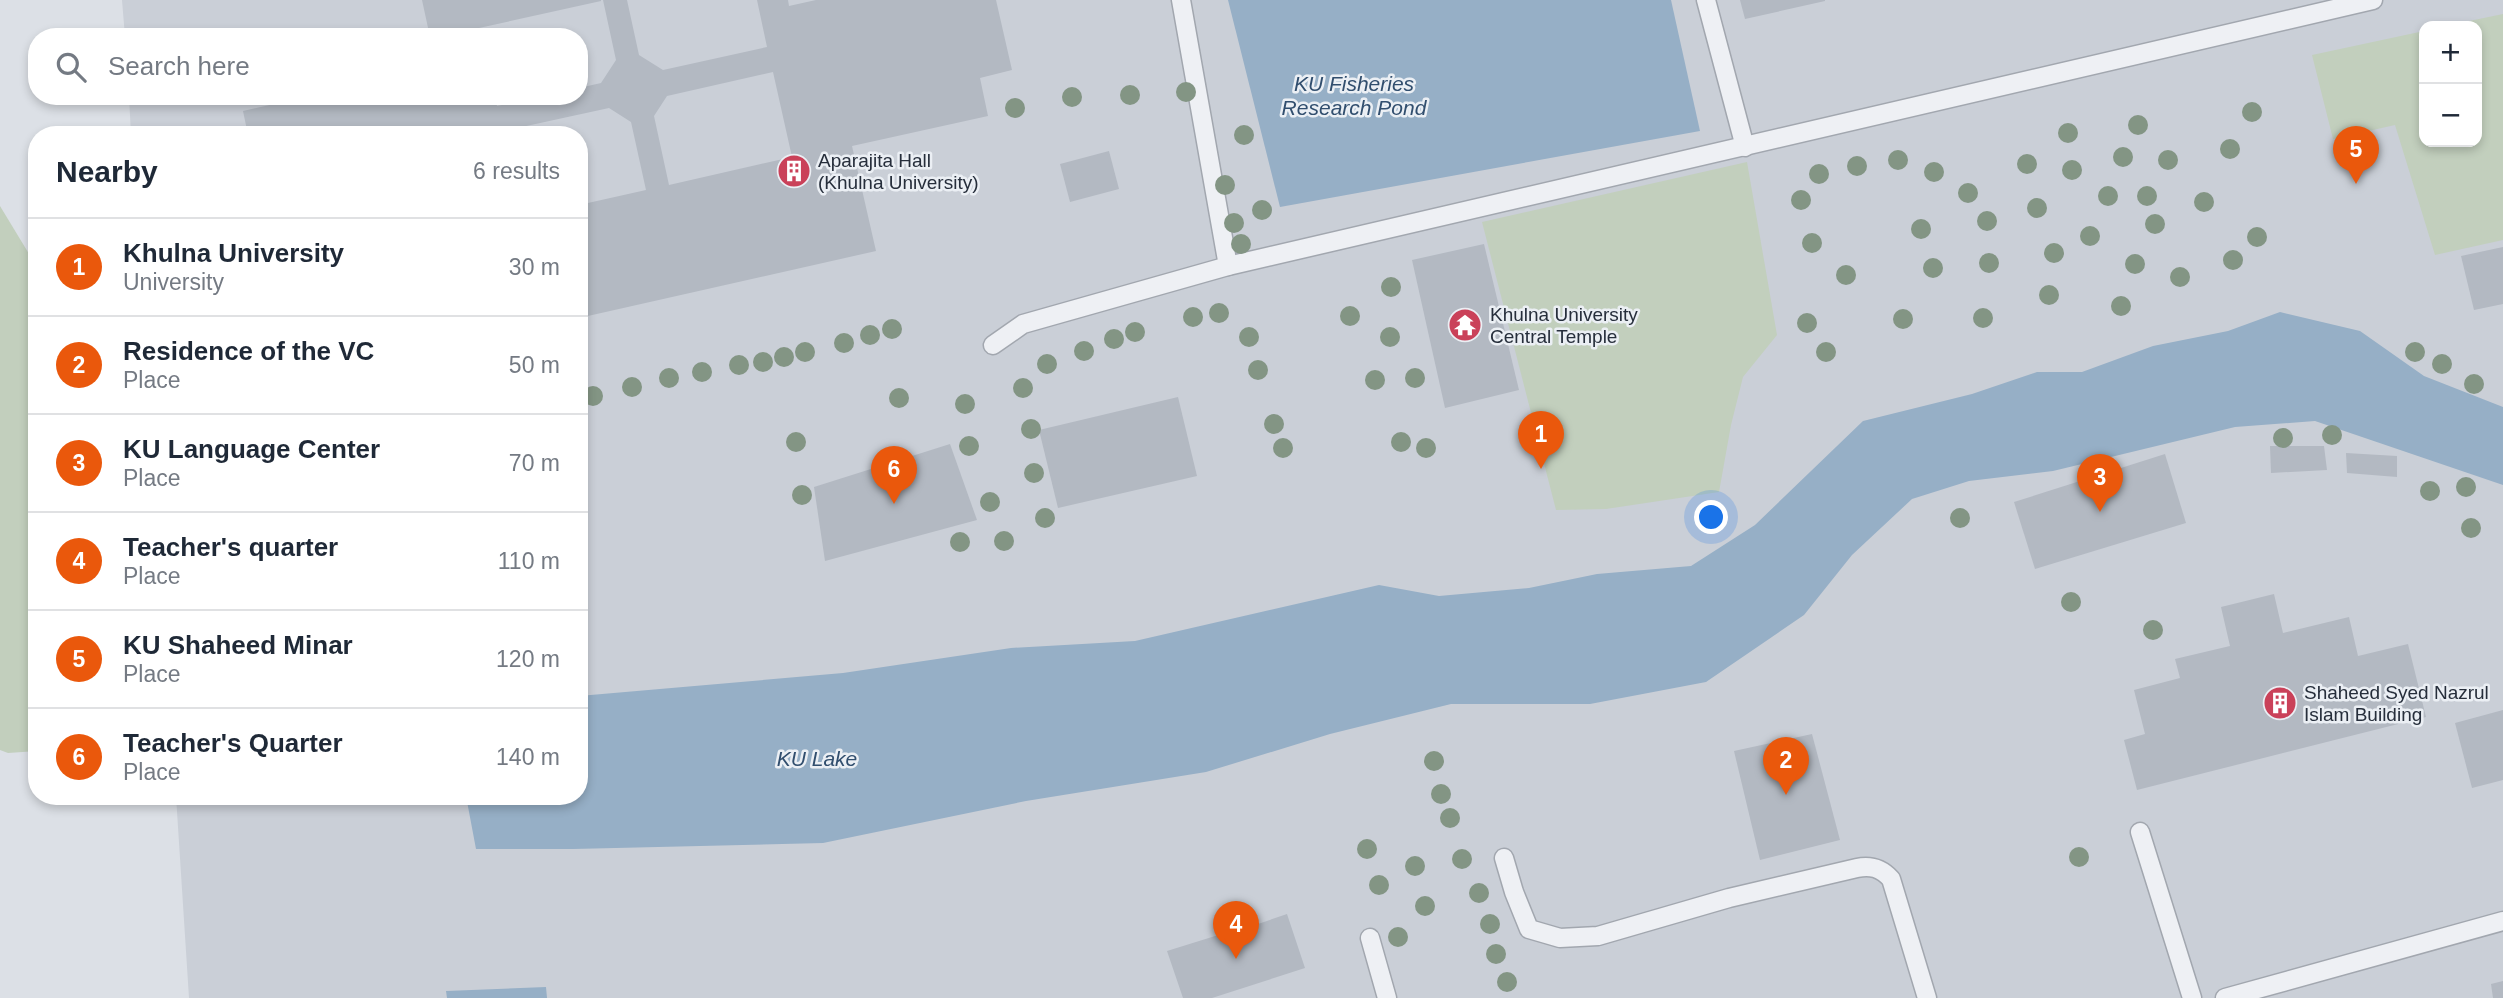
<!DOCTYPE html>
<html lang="en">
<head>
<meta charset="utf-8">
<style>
  body { margin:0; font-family:Helvetica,sans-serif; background:#f6f6f7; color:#1f2937 }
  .controls { position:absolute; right:21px; top:21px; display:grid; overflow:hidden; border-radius:14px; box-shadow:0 4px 10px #0003 }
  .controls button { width:63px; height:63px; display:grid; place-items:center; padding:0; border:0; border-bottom:2px solid #e0e1e3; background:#fff; color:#1f2937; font:35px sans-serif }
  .you { position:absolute; left:1712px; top:518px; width:24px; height:24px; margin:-18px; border:5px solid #fff; border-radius:50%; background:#1a73e8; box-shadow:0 0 0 10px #1a73e833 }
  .badge { display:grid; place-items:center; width:46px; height:46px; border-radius:50%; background:#ea580c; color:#fff; font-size:23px; font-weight:700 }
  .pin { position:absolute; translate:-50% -58px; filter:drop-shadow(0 2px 4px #0008) }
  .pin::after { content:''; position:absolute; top:37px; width:24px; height:21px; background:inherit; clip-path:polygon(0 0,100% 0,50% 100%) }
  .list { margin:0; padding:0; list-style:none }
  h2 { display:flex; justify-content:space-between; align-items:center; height:91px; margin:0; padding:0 28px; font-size:30px }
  h2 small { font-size:23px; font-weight:400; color:#747a83 }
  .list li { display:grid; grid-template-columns:46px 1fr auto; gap:21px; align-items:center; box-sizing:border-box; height:98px; padding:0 28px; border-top:2px solid #e0e1e3 }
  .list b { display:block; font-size:26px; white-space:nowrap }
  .list p { margin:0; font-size:23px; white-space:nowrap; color:#747a83 }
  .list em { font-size:23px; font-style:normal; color:#747a83 }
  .icon { flex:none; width:38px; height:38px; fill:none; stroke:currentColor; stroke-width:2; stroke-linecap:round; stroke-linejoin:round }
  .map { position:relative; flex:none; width:2503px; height:998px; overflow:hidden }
  .search { position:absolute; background:#fff; box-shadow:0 4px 10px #0003; left:28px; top:28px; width:560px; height:77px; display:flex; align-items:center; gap:18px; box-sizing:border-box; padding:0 24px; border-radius:28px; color:#747a83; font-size:26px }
  .panel { position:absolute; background:#fff; box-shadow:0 4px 10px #0003; left:28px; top:126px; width:560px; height:679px; border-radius:28px }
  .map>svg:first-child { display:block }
  .built { fill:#cacfd7; fill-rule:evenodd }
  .green { fill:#c2cfbd }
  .water { fill:#96afc6 }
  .building { fill:#b3b9c2; fill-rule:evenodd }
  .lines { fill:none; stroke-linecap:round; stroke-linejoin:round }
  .service-casing { stroke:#a2a7af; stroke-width:21 }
  .service { stroke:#eef0f4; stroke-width:18 }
  .tree { fill:#839584 }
  .labels { text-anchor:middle; stroke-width:5; stroke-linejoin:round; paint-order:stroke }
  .poi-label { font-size:19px; fill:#262e3b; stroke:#ebeff4; text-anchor:start }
  .water-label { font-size:21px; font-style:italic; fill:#314e6e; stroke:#ebeff4 }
</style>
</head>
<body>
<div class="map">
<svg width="2503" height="998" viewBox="0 0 2503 998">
  <rect width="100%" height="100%" fill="#dce0e6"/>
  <path class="built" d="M122 0H2503V998H189L176 796H579V135H131L129 96H579V37H125ZM2424 26H2477V142H2424Z"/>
  <g class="green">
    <path d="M2503 14V240L2435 255 2395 125 2333 139 2312 55 2424 31V142H2477V26H2445Z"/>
    <path d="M1747 162 1777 335 1743 377 1731 425 1719 492 1606 509 1556 510 1482 222Z"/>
    <path d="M0 206 37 267V751L8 753 0 750Z"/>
  </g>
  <g class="water">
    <path d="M1228 0H1671L1700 131 1280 207Z"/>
    <path d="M2280 312 2360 331 2424 376 2503 407V485L2315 421 2235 427 2053 471 1969 481 1912 499 1852 555 1804 615 1706 682 1590 704H1451L1330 734 1206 772 1026 801 823 843 573 849H476L466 796H579V696L843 673 1011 648 1135 641 1379 585 1439 596 1529 588 1597 574 1691 566 1755 525 1863 421 1972 394 2037 372H2082L2153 346 2228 331Z"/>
    <path d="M546 987 547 998H447L446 991Z"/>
  </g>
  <g class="building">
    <path d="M422 0H601V1L479 28 481 37H450V35L430 37Z"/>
    <path d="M603 0H627L639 55 663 70 767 47 757 0H788L789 6 816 0H996L1012 70 980 78 988 116 852 146 876 251 579 318V205L646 190 631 122 609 108 503 131 504 135H248L243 111 309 96H495L497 106 544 96H579V88L601 83 616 60ZM773 72 792 157 669 185 654 116 667 96Z"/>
    <path d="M1740 0H1825V1L1745 19Z"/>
    <path d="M1109 151 1119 189 1070 202 1060 164Z"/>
    <path d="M1484 244 1519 390 1445 408 1412 260Z"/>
    <path d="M2503 247V304L2474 310 2461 256Z"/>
    <path d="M1178 397 1197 476 1058 508 1039 430Z"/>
    <path d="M950 444 977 520 825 561 814 487Z"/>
    <path d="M2270 446H2324L2327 470 2271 473Z"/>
    <path d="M2346 453 2397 456V477L2347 473Z"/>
    <path d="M2165 454 2186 523 2035 569 2014 502Z"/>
    <path d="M2274 594 2283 633 2349 617 2358 656 2408 644 2426 717 2137 790 2124 740 2145 734 2134 690 2180 678 2175 659 2230 646 2221 607Z"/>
    <path d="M2503 710V780L2472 788 2455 723Z"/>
    <path d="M1812 734 1840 840 1760 860 1734 751Z"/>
    <path d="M1253 911 1258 924 1287 914 1305 968 1212 998H1183L1167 951 1228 932 1224 921Z"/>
    <path d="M2503 981V998H2493L2491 984Z"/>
  </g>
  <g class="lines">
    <defs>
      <g id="service">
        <path d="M1181 0 1228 266"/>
        <path d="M1706 0 1745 147"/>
        <path d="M993 345 1023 324 1228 266 2373 0"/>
        <path d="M2140 832 2192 998"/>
        <path d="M1504 858 1514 892 1529 929 1560 938 1598 936 1729 898 1857 868C1871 865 1881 868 1891 879L1927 998"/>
        <path d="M1370 938 1387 998"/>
        <path d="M2225 998 2503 921"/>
      </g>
    </defs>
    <use href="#service" class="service-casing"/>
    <use href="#service" class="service"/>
  </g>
  <g class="tree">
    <circle cx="1186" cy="92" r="10"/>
    <circle cx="1130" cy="95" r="10"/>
    <circle cx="1072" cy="97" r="10"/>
    <circle cx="1015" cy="108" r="10"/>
    <circle cx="2252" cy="112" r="10"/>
    <circle cx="2138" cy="125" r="10"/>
    <circle cx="2068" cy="133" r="10"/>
    <circle cx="1244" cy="135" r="10"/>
    <circle cx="2230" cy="149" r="10"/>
    <circle cx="2123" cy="157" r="10"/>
    <circle cx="1898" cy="160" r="10"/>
    <circle cx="2168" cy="160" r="10"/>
    <circle cx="2027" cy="164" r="10"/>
    <circle cx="1857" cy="166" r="10"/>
    <circle cx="2072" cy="170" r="10"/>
    <circle cx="1934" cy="172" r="10"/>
    <circle cx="1819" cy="174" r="10"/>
    <circle cx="1225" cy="185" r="10"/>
    <circle cx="1968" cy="193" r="10"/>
    <circle cx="2108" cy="196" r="10"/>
    <circle cx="2147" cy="196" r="10"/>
    <circle cx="1801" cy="200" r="10"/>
    <circle cx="2204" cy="202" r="10"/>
    <circle cx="2037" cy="208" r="10"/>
    <circle cx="1262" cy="210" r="10"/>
    <circle cx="1987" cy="221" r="10"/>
    <circle cx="1234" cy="223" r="10"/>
    <circle cx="2155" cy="224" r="10"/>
    <circle cx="1921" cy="229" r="10"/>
    <circle cx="2090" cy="236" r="10"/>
    <circle cx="2257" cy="237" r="10"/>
    <circle cx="1812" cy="243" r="10"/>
    <circle cx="1241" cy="244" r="10"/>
    <circle cx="2054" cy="253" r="10"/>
    <circle cx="2233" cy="260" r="10"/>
    <circle cx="1989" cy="263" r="10"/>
    <circle cx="2135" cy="264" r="10"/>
    <circle cx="1933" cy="268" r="10"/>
    <circle cx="1846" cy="275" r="10"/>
    <circle cx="2180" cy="277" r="10"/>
    <circle cx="1391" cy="287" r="10"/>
    <circle cx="2049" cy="295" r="10"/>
    <circle cx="2121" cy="306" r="10"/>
    <circle cx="1219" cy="313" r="10"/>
    <circle cx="1350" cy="316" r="10"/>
    <circle cx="1193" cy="317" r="10"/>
    <circle cx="1983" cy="318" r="10"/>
    <circle cx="1903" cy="319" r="10"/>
    <circle cx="1807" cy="323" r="10"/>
    <circle cx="892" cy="329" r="10"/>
    <circle cx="1135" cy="332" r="10"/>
    <circle cx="870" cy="335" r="10"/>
    <circle cx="1249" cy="337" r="10"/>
    <circle cx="1390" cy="337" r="10"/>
    <circle cx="1114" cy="339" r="10"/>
    <circle cx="844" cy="343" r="10"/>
    <circle cx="1084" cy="351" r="10"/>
    <circle cx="805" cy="352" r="10"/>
    <circle cx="1826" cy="352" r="10"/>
    <circle cx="2415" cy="352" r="10"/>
    <circle cx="784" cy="357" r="10"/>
    <circle cx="763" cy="362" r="10"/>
    <circle cx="1047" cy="364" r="10"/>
    <circle cx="2442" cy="364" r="10"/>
    <circle cx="739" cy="365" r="10"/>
    <circle cx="1258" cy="370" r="10"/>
    <circle cx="702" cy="372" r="10"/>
    <circle cx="669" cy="378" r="10"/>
    <circle cx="1415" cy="378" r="10"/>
    <circle cx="1375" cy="380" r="10"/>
    <circle cx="2474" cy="384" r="10"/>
    <circle cx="632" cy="387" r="10"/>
    <circle cx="1023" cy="388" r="10"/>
    <circle cx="593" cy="396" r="10"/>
    <circle cx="899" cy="398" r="10"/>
    <circle cx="965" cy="404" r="10"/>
    <circle cx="1274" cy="424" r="10"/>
    <circle cx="1031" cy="429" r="10"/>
    <circle cx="2332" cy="435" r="10"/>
    <circle cx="2283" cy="438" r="10"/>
    <circle cx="796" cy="442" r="10"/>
    <circle cx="1401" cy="442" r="10"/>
    <circle cx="969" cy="446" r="10"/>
    <circle cx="1283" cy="448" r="10"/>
    <circle cx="1426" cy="448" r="10"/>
    <circle cx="1034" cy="473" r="10"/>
    <circle cx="2466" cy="487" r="10"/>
    <circle cx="2430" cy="491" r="10"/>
    <circle cx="802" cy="495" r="10"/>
    <circle cx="990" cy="502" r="10"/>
    <circle cx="1045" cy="518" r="10"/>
    <circle cx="1960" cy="518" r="10"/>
    <circle cx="2471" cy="528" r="10"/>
    <circle cx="1004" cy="541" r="10"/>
    <circle cx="960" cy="542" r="10"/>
    <circle cx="2071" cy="602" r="10"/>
    <circle cx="2153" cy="630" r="10"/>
    <circle cx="1434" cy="761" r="10"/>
    <circle cx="1441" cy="794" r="10"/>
    <circle cx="1450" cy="818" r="10"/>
    <circle cx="1367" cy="849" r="10"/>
    <circle cx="2079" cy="857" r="10"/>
    <circle cx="1462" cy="859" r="10"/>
    <circle cx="1415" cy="866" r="10"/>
    <circle cx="1379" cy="885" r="10"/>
    <circle cx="1479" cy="893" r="10"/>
    <circle cx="1425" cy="906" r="10"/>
    <circle cx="1490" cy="924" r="10"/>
    <circle cx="1398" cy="937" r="10"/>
    <circle cx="1496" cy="954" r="10"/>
    <circle cx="1507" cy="982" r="10"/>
  </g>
  <defs>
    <symbol id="building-disc" viewBox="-11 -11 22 22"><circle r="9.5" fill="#ca4159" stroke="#ebeff4"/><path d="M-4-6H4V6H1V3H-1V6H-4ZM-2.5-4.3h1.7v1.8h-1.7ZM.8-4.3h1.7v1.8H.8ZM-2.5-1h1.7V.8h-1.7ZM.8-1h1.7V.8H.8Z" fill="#fff"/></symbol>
    <symbol id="temple-disc" viewBox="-11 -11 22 22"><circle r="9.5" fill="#ca4159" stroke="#ebeff4"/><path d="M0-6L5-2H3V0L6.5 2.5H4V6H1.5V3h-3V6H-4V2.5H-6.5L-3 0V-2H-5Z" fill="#fff"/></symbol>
  </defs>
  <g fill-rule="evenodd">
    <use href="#building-disc" x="775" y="152" width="38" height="38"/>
    <use href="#temple-disc" x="1446" y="306" width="38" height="38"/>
    <use href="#building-disc" x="2261" y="684" width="38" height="38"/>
  </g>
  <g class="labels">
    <g class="poi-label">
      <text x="818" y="167">Aparajita Hall<tspan x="818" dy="22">(Khulna University)</tspan></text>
      <text x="1490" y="321">Khulna University<tspan x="1490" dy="22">Central Temple</tspan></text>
      <text x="2304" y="699">Shaheed Syed Nazrul<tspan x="2304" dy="22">Islam Building</tspan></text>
    </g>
    <g class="water-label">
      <text x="1354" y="91">KU Fisheries<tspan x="1354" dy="24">Research Pond</tspan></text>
      <text x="817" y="766">KU Lake</text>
    </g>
  </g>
</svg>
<div class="controls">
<button>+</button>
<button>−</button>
</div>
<div class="you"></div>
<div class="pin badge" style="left:1541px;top:469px">1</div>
<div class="pin badge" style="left:1786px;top:795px">2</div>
<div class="pin badge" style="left:2100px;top:512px">3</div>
<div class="pin badge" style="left:1236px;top:959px">4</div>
<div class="pin badge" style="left:2356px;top:184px">5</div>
<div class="pin badge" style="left:894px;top:504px">6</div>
<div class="search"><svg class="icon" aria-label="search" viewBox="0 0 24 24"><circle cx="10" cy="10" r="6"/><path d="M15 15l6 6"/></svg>Search here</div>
<section class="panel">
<h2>Nearby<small>6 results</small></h2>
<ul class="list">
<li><span class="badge">1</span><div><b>Khulna University</b><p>University</p></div><em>30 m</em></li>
<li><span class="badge">2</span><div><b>Residence of the VC</b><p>Place</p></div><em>50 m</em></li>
<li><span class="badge">3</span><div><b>KU Language Center</b><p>Place</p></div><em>70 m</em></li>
<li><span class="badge">4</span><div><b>Teacher's quarter</b><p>Place</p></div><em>110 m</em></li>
<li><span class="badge">5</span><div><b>KU Shaheed Minar</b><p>Place</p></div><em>120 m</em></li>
<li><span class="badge">6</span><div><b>Teacher's Quarter</b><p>Place</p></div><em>140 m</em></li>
</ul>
</section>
</div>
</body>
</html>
